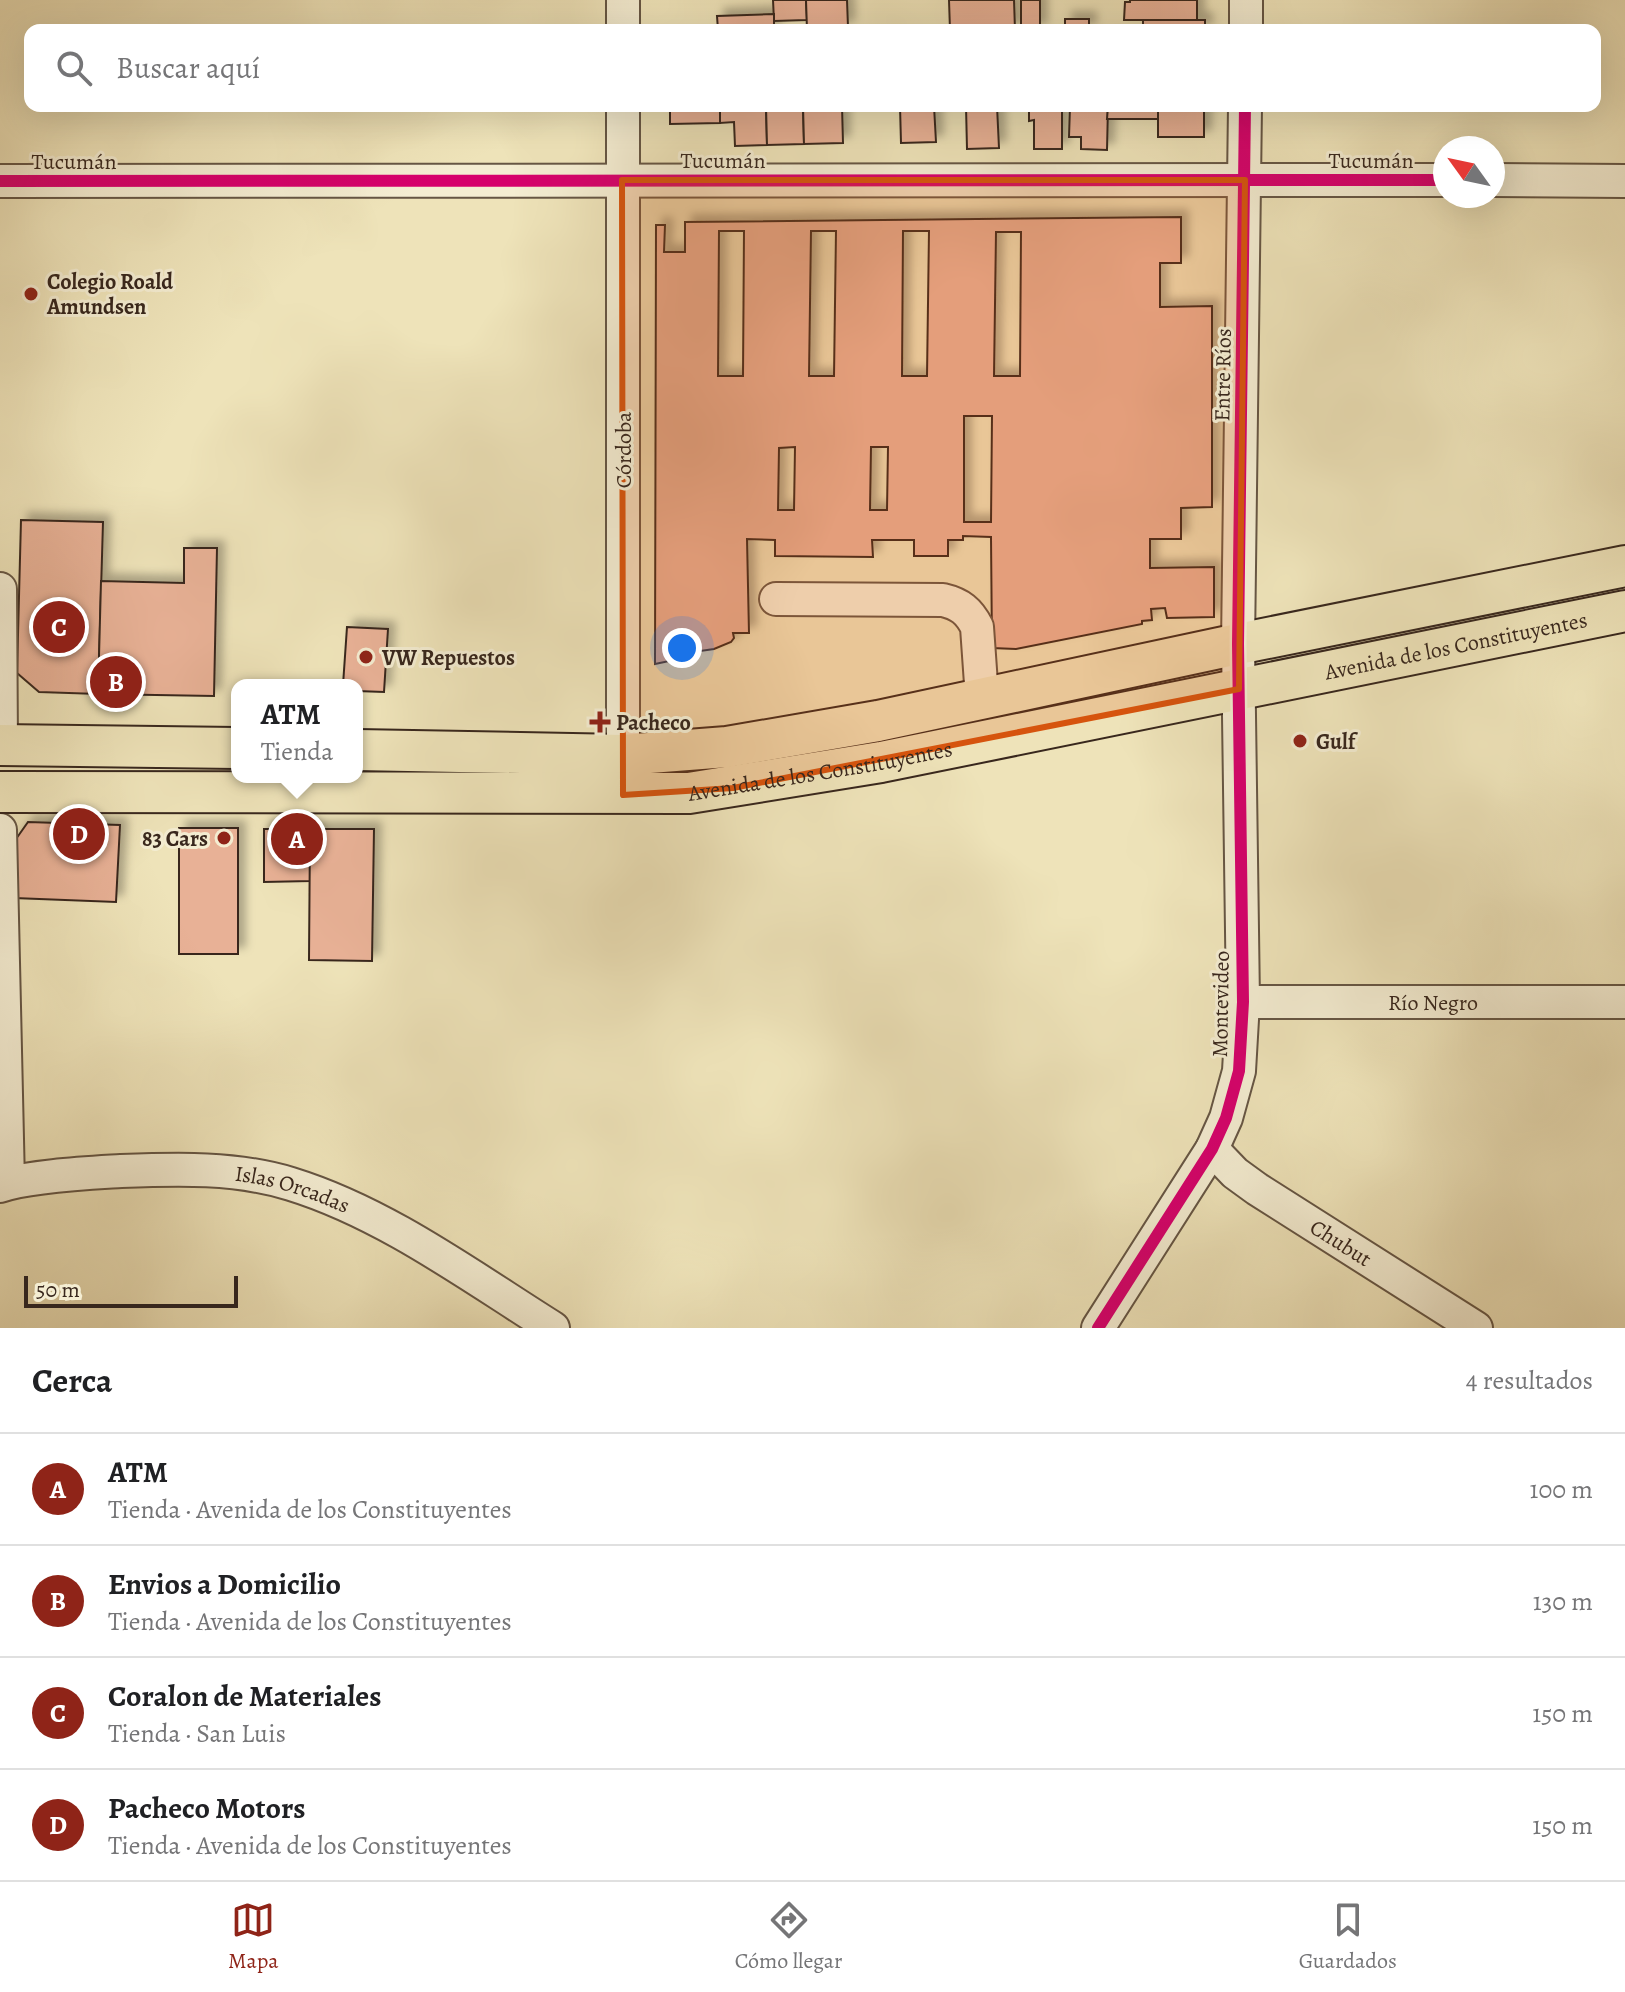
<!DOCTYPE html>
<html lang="es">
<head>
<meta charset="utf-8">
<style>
  body { margin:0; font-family:Alegreya,serif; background:#f6f6f6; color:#202124 }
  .compass { position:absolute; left:1433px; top:136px; width:72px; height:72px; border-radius:50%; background:#fff; box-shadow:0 8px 32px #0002; rotate:303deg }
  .scale { position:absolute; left:24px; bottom:20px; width:214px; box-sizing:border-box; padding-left:8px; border:4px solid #38271d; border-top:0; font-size:22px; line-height:28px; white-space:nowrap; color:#38271d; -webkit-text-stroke:6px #f4edd2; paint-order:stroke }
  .you { position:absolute; left:682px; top:648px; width:28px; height:28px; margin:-20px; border:6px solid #fff; border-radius:50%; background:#1a73e8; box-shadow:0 0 0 12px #1a73e833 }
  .badge { display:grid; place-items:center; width:52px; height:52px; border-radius:50%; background:#8f2418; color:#fff; font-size:26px; font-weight:700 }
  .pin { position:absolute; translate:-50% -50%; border:4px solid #fff; box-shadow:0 2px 8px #0006 }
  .popup { position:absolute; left:231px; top:679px; width:132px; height:104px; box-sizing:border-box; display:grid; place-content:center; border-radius:16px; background:#fff; filter:drop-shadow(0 2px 6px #0005); font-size:26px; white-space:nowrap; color:#757577 }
  .popup b { font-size:30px; color:#202124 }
  .popup::after { content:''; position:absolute; left:50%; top:100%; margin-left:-16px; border:16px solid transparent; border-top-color:#fff }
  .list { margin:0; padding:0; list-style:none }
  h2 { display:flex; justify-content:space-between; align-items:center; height:104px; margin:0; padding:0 32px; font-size:34px }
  h2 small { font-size:26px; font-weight:400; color:#757577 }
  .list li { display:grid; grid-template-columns:52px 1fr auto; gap:24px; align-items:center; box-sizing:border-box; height:112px; padding:0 32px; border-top:2px solid #e0e0e0 }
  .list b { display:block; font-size:30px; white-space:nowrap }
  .list p { margin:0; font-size:26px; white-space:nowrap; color:#757577 }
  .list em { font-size:26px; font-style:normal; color:#757577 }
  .icon { flex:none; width:44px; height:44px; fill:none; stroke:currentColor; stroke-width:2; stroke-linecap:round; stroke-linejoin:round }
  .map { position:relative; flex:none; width:1625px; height:1328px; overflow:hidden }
  .search { position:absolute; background:#fff; box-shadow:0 8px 32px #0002; left:24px; right:24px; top:24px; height:88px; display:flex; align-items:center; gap:20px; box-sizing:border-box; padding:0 28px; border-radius:16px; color:#757577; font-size:30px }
  .sheet { height:552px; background:#fff }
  nav { display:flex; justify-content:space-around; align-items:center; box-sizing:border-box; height:112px; border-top:2px solid #e0e0e0; background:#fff; font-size:22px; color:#757577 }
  nav a { display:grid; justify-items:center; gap:4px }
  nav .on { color:#8f2418 }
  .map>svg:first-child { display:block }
  .building { fill:#e8b196; stroke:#38271d; stroke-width:2; fill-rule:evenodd; filter:url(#shadow) }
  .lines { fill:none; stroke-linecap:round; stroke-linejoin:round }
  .minor-casing { stroke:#665644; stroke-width:36 }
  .major-casing { stroke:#38271d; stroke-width:44 }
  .minor { stroke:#f4edd2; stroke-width:32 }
  .major { stroke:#eee3b9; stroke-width:40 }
  .cycleway-casing { stroke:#f4edd2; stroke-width:17 }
  .cycleway { stroke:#d6006c; stroke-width:12 }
  .marked { fill:#d6540e; fill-opacity:0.2; stroke:#d6540e; stroke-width:6; stroke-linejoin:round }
  .poi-dot { fill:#8f2418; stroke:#f4edd2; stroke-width:3 }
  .labels { text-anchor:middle; stroke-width:6; stroke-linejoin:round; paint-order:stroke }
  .street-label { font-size:22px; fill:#38271d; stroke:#f4edd2 }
  .poi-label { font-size:22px; font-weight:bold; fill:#38271d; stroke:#f4edd2; text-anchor:start }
</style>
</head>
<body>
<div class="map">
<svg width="1625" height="1328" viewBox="0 0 1625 1328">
  <defs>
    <filter id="shadow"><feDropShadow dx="7" dy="-7" stdDeviation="4" flood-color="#0004"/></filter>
  </defs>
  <rect width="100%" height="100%" fill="#eee3b9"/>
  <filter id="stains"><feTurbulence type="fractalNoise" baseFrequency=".0025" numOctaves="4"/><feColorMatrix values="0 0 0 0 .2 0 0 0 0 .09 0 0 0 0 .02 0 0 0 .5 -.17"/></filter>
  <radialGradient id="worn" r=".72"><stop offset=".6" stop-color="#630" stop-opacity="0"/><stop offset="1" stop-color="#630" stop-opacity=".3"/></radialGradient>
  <g class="building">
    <path d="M773 0H806L807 20 774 21Z"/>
    <path d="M806 0H847L848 27H840V30H807Z"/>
    <path d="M949 0H1014L1015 30H950Z"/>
    <rect x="1021" y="0" width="19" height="30"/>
    <path d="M1130 0H1197V20H1124L1125 2H1130Z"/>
    <path d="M774 14V30H718L717 16Z"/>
    <rect x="1065" y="19" width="24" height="11"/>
    <rect x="1143" y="20" width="62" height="10"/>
    <path d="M670 106H720V123L670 124Z"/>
    <path d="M720 106H766L767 145 735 146 734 122 720 123Z"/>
    <path d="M766 106H803L804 144 767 145Z"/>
    <path d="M803 106H842L843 143 804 144Z"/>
    <path d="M900 106H934L936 142 901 143Z"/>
    <path d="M966 106H997L999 148 967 149Z"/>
    <path d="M1029 106H1062V149H1034V120L1029 121Z"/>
    <path d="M1070 106H1108L1107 150 1081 149V137H1069Z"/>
    <path d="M1108 106H1158V119H1107Z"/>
    <rect x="1158" y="106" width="46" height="31"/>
    <path d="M1181 217V263H1160V307L1212 306V507L1181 508V539H1150V568L1214 567V617L1167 618 1165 608 1151 609 1152 620 1142 621V624L1016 649 992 648 991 537 963 536V540H948V556H914V540H872L873 557 775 556V540L747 539 749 633H733L734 638 731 642 714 649 679 654V659L655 664 656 225H665L664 252H685V222ZM719 231H744L743 376H718ZM811 231H836L834 376H809ZM903 231H929L927 376H902ZM996 232H1021L1020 376H994ZM964 416H992L991 522H964ZM795 447 794 510H778L779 448ZM871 447H888L887 510H870Z"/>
    <path d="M21 520 103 522 98 694 39 692 17 673Z"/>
    <path d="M184 548H217L214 696 98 694 101 581 184 583Z"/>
    <path d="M347 627 388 629 384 692 357 691V685H343Z"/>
    <path d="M28 822 120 825 116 902 14 898 16 839Z"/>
    <rect x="179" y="828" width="59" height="126"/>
    <path d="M264 829H310V881L264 882Z"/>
    <path d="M310 829H374L372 961 309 960Z"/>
  </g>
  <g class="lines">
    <defs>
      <g id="minor">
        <path d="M623 30V0"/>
        <path d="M1246 30V0"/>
        <path d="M623 106V779"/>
        <path d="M1493 180 1625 181"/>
        <path d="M0 181 1445 180"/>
        <path d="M0 589 1 745"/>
        <path d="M776 599 943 600C960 604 969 611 977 627L982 698"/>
        <path d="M0 830 8 1183"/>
        <path id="s1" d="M1243 1002H1625"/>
        <path id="s2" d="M1212 1149 1235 1173 1257 1189 1476 1328"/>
        <path id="s3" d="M0 1186C28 1176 90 1173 121 1171 178 1169 236 1167 291 1184 385 1213 470 1276 553 1328"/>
        <path d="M1098 1328 1212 1149 1226 1118 1239 1071 1243 1002 1238 644 1245 106"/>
      </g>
      <g id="major">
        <path d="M0 745 237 748"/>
        <path d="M357 750 623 755 727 747 878 721 1238 644 1625 566"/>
        <path id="s4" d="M0 792 689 793 881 762 1625 611"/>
      </g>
    </defs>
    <use href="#minor" class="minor-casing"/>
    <use href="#major" class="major-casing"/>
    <use href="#minor" class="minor"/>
    <use href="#major" class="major"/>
    <defs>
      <g id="cycleway">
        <path d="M0 181 1445 180"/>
        <path d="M1098 1328 1212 1149 1226 1118 1239 1071 1243 1002 1238 644 1245 106"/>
      </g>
    </defs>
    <use href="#cycleway" class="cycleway-casing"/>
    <use href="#cycleway" class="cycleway"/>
  </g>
  <path class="marked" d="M622 180H1245L1239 689 733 788 623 795Z"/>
  <g class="poi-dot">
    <circle cx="31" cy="294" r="8"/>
    <circle cx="366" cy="657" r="8"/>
    <path d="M596 710h8v8h8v8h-8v8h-8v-8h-8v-8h8z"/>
    <circle cx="1300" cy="741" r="8"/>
    <circle cx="224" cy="838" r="8"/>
  </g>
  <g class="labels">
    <g class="street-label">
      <text x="723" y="168">Tucumán</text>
      <text x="1371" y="168">Tucumán</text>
      <text x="74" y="169">Tucumán</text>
      <text transform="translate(1222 375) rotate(-89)" y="8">Entre Ríos</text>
      <text transform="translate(623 450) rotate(-90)" y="8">Córdoba</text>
      <text dy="8" stroke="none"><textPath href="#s4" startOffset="1470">Avenida de los Constituyentes</textPath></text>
      <text dy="8" stroke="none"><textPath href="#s4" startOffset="822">Avenida de los Constituyentes</textPath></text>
      <text dy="8" stroke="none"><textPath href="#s1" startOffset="190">Río Negro</textPath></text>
      <text transform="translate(1220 1004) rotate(-89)" y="8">Montevideo</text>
      <text dy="8" stroke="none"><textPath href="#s3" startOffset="296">Islas Orcadas</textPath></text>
      <text dy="8" stroke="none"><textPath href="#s2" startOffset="160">Chubut</textPath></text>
    </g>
    <g class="poi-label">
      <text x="47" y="289">Colegio Roald<tspan x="47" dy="25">Amundsen</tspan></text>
      <text x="382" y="665">VW Repuestos</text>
      <text x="616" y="730">Pacheco</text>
      <text x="1316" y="749">Gulf</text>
      <text x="208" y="846" text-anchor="end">83 Cars</text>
    </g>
  </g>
  <rect width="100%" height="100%" filter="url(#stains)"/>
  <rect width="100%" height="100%" fill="url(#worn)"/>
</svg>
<svg class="compass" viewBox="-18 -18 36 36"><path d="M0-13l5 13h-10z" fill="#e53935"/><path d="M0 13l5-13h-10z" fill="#757577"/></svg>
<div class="scale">50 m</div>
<div class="you"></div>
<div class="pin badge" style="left:297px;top:839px">A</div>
<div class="popup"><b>ATM</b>Tienda</div>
<div class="pin badge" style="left:116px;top:682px">B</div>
<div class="pin badge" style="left:59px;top:627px">C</div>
<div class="pin badge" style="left:79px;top:834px">D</div>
<div class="search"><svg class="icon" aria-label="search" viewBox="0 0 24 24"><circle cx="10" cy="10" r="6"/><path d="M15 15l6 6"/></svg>Buscar aquí</div>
</div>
<section class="sheet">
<h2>Cerca<small>4 resultados</small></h2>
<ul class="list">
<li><span class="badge">A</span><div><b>ATM</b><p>Tienda · Avenida de los Constituyentes</p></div><em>100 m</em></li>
<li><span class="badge">B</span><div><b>Envios a Domicilio</b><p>Tienda · Avenida de los Constituyentes</p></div><em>130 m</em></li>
<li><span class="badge">C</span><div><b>Coralon de Materiales</b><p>Tienda · San Luis</p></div><em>150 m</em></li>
<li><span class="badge">D</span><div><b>Pacheco Motors</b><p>Tienda · Avenida de los Constituyentes</p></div><em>150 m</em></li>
</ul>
</section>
<nav>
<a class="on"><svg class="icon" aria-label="map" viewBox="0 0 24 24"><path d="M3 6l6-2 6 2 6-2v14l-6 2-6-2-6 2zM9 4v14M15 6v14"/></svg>Mapa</a>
<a><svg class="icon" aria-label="directions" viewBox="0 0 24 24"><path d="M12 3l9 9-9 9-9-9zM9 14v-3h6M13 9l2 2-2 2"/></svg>Cómo llegar</a>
<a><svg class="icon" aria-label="saved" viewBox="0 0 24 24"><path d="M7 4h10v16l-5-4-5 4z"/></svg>Guardados</a>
</nav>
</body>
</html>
